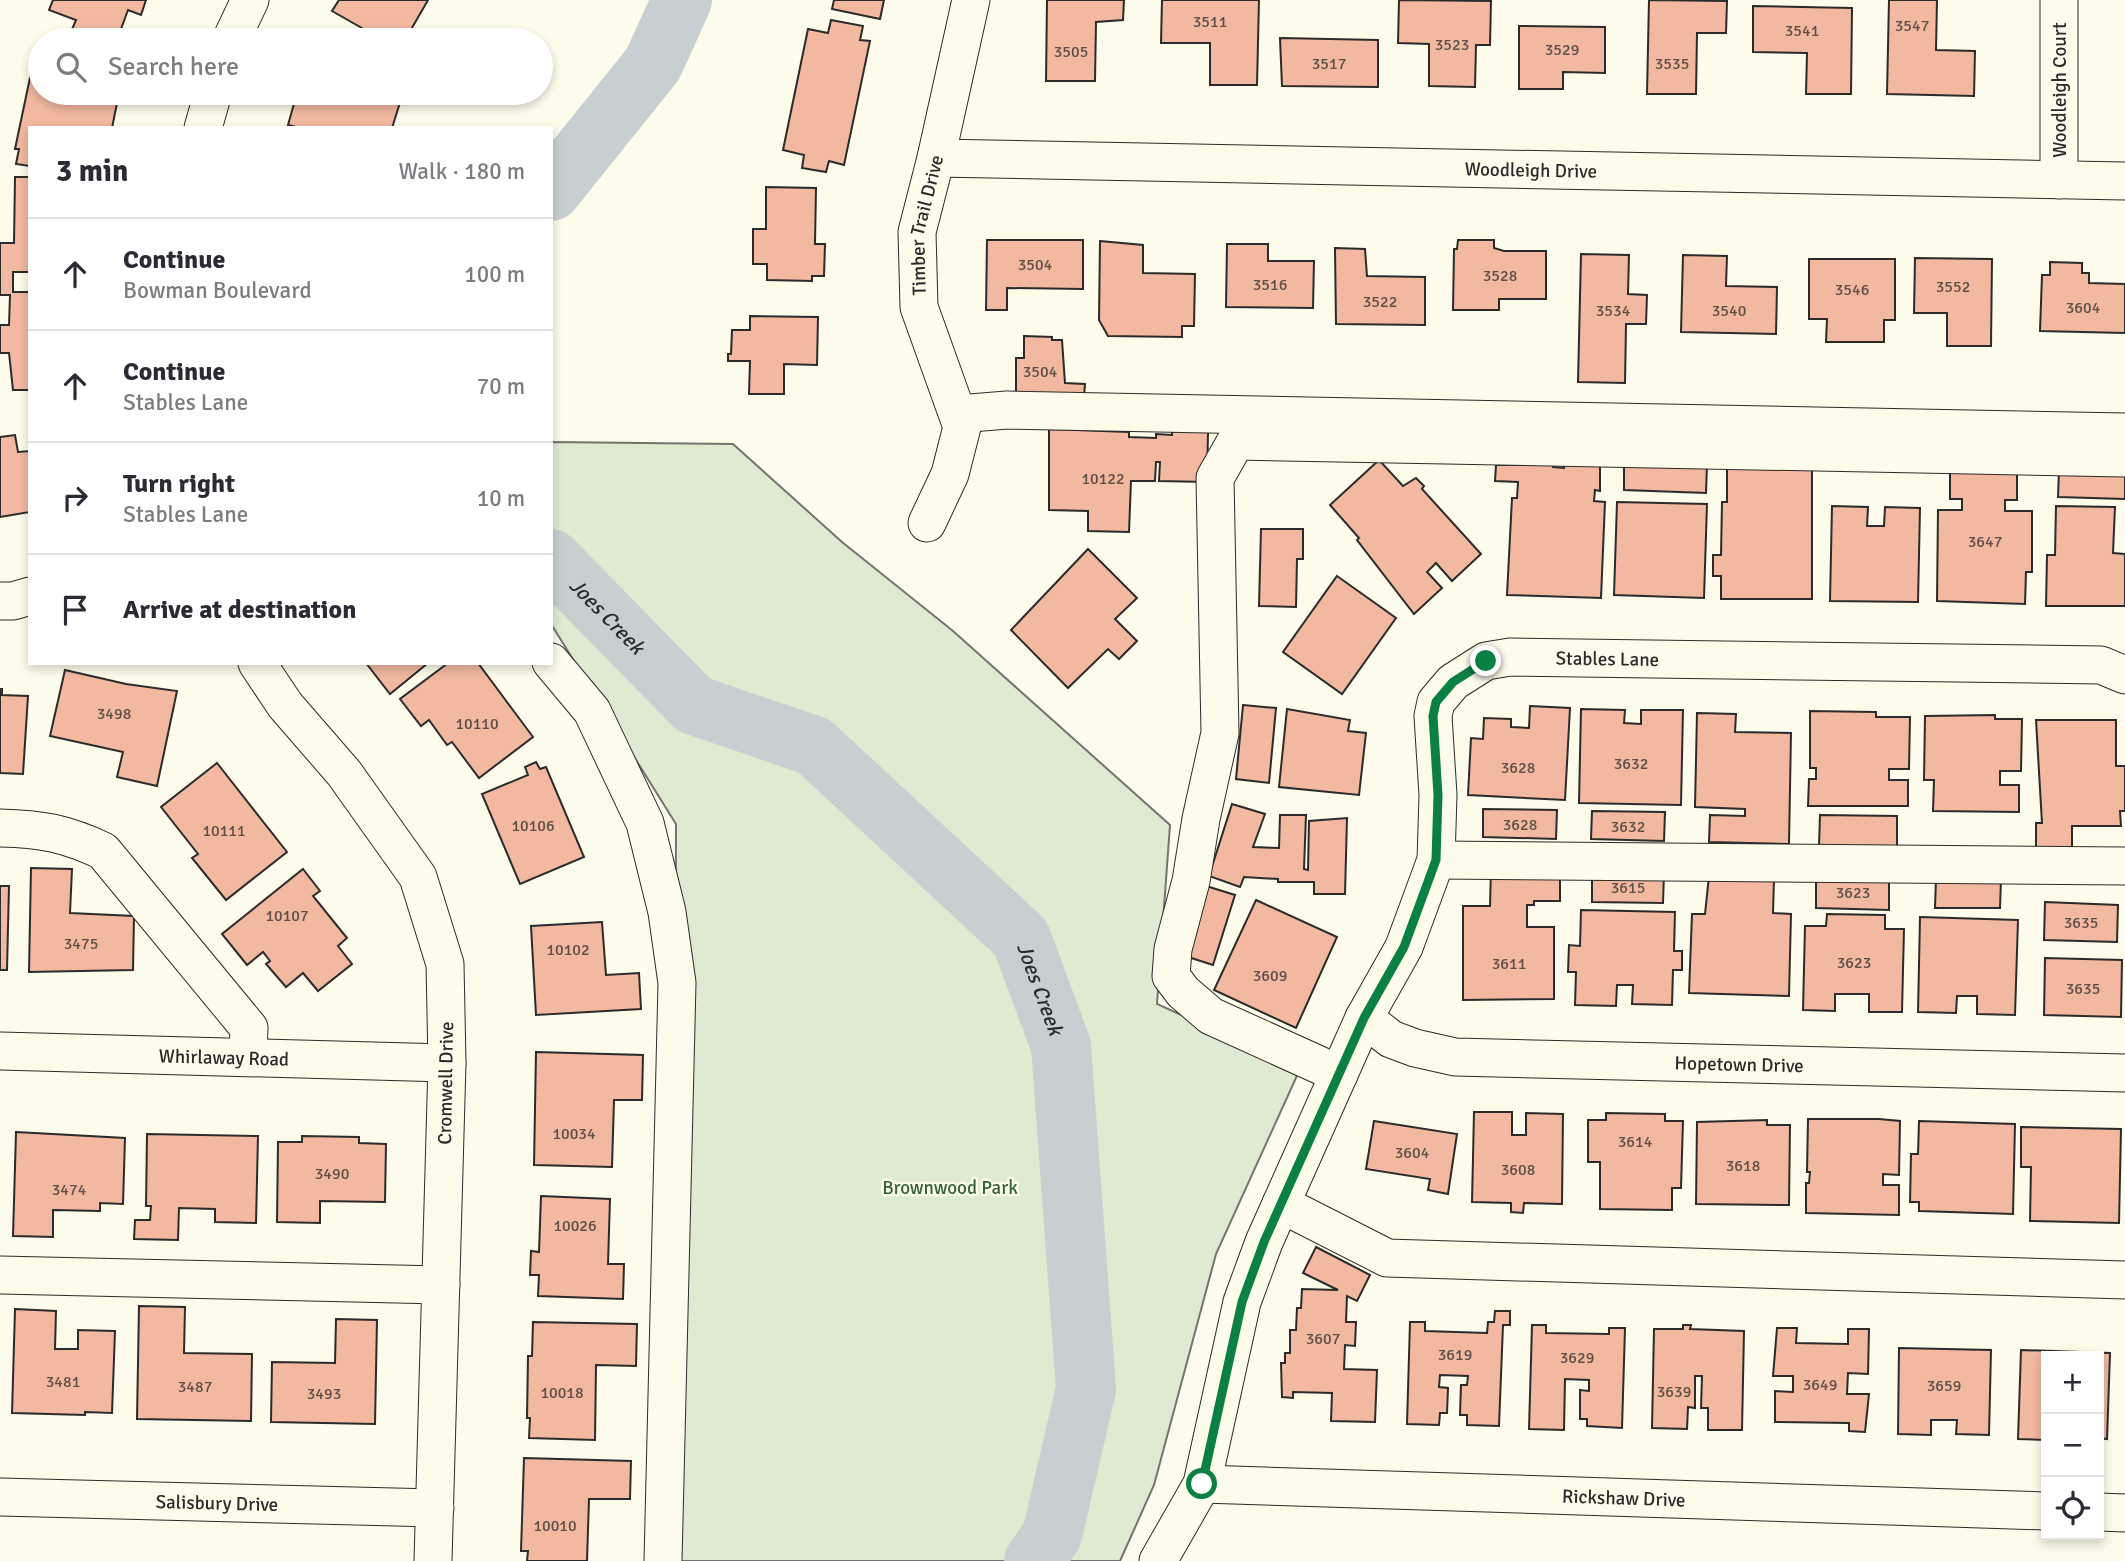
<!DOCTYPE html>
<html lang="en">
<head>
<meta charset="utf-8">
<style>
  body { margin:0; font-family:Signika,sans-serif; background:#f2f2f3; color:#2b2b33 }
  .controls { position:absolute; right:21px; bottom:21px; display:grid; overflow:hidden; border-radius:0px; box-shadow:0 4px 10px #0003 }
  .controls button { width:63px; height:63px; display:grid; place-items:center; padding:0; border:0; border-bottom:2px solid #e1e1e2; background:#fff; color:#2b2b33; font:35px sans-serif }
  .stop { position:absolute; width:21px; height:21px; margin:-16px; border:5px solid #0b8043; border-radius:50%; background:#fff }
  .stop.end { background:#0b8043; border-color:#fff; box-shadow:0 2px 7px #0008 }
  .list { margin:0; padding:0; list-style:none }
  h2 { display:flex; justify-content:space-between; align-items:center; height:91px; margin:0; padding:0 28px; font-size:30px }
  h2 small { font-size:23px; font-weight:400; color:#7c7c81 }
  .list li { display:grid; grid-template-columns:46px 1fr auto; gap:21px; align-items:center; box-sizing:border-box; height:112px; padding:0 28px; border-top:2px solid #e1e1e2 }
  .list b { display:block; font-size:26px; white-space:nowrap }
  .list p { margin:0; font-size:23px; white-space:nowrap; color:#7c7c81 }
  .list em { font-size:23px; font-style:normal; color:#7c7c81 }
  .icon { flex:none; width:38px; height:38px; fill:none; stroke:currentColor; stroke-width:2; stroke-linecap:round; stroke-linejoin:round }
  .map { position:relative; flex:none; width:2125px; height:1561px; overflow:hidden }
  .search { position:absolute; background:#fff; box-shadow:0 4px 10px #0003; left:28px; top:28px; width:525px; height:77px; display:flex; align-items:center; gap:18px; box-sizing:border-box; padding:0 24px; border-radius:38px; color:#7c7c81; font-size:26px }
  .panel { position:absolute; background:#fff; box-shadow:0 4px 10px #0003; left:28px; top:126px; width:525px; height:539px; border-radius:0px }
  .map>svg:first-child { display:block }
  .green { fill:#deebd1; stroke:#74746e; stroke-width:2 }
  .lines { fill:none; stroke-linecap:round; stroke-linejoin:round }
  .river { stroke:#c7d0d0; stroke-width:60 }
  .building { fill:#f2b8a0; stroke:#2b2b2b; stroke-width:2 }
  .minor-casing { stroke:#2b2b2b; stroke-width:39 }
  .minor { stroke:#fdfbea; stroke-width:37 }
  .route { stroke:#0b8043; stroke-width:9 }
  .labels { text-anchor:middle; stroke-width:5; stroke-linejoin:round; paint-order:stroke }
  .number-label { font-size:16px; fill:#5d4e48 }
  .street-label { font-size:19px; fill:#2b2b2b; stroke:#fdfbea }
  .park-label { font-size:19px; fill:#34623c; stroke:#fdfbea }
  .water-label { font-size:21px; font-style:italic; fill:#2b2b2b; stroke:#fdfbea }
</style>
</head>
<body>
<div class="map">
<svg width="2125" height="1561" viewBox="0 0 2125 1561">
  <rect width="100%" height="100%" fill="#fdfbea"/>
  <path class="green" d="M551 442 733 444 842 542 953 631 1170 825 1157 1004 1300 1069 1216 1254 1154 1485 1120 1561H674L676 824 551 624Z"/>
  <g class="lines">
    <g class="river">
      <path d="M551 191 653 64 682 0"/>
      <path id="s1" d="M551 559 694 705 814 746 1021 938 1061 1046 1086 1389 1052 1535 1034 1561"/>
    </g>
  </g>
  <g class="building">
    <path d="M53 0H146L141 15 128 10 117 40H87L70 34 76 20 49 10Z"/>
    <path d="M339 0H428L405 40H383L332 11Z"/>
    <path d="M834 0H884L880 19 832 9Z"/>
    <path d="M1047 0H1124L1123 20 1096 22 1095 81H1046Z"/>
    <path d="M1162 0H1259L1257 85H1210V43H1161Z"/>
    <path d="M1399 0 1491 1 1490 45H1476L1475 87 1429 86V44L1398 43Z"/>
    <path d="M1649 0 1727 1 1726 33H1697L1696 94H1647Z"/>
    <path d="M1889 0H1937L1936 50 1975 51 1974 96 1887 94Z"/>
    <path d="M1753 6 1852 8 1851 94H1806L1807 53 1753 52Z"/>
    <path d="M831 20 863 26 860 40 870 41 844 165 829 161 826 172 802 168 804 155 783 150 808 29 828 33Z"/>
    <path d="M1519 26 1605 27V73L1563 72V89H1519Z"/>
    <path d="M1280 38 1378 40V87L1282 86Z"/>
    <path d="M32 68 40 69V93H119L112 128H30V166L16 164 19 149H15Z"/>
    <path d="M297 93H403L392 128H300L288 125Z"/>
    <path d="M15 177H30V272H13V292H30V390H13L9 353H0V325H9L10 295H0V243H14Z"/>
    <path d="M766 187 816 188 815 244H825L824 276H812V281L767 280V264H753V229H766Z"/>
    <path d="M987 240H1083V289L1007 288V310H986Z"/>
    <path d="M1458 240H1494V248L1504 251H1546V299H1499V310H1453L1454 249H1457Z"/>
    <path d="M1100 241 1143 245V273L1195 274 1194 326H1182V337L1108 336 1099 320Z"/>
    <path d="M1227 244H1268V261H1314L1313 308 1226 307Z"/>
    <path d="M1335 248 1365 249 1367 276 1425 277V325L1336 324Z"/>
    <path d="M1581 254 1629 255 1628 294 1647 295 1646 324H1626L1625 383 1578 382Z"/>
    <path d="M1683 255 1727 256 1726 286 1777 287 1776 334 1681 332Z"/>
    <path d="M1915 258 1992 259 1991 346H1947V313H1914Z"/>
    <path d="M1809 259H1895V320H1884V342H1826L1827 319H1809Z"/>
    <path d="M2050 262 2082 263V273H2089V283L2125 284V333L2040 331 2042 275H2050Z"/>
    <path d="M750 316 818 317 817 365 784 364V394H749L750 361H728V354H731L732 330H750Z"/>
    <path d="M1024 336 1052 337V340H1062L1065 383 1085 384 1084 397 1016 396V358H1024Z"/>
    <path d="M1049 429 1129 432V437L1156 438V434L1172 435V431L1208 432 1207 482 1159 481 1160 462H1156L1155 481H1131L1129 532 1088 531V511L1049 510Z"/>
    <path d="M15 435 18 452 30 451V512L0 517V437Z"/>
    <path d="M1379 460 1403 486 1416 478 1424 486 1422 489 1481 554 1452 581 1436 563 1427 572 1442 588 1414 614 1357 540 1359 538 1330 505Z"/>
    <path d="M1624 462 1707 464 1706 493 1624 490Z"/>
    <path d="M1553 464V467L1564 468V464L1600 465V491L1595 490 1594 501 1605 502 1601 598 1507 595 1512 498H1517L1518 482 1495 481 1496 465Z"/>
    <path d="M1727 465 1812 466V599H1721V576H1713V555H1721L1722 502H1727Z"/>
    <path d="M1950 469 2017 470V500H2005V511H2032V572H2026L2025 604 1937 601 1938 510H1962V499H1950Z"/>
    <path d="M2059 470 2125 471V499L2058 497Z"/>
    <path d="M1617 502 1707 504 1704 598 1614 595Z"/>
    <path d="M1832 506 1868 507 1867 526H1884L1885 507 1920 508 1918 602 1830 601Z"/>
    <path d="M2056 506 2115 507 2113 553 2125 554V606H2046L2047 555H2055Z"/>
    <path d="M1261 529H1303V559H1297L1296 607 1259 606Z"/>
    <path d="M1088 549 1137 598 1115 619 1137 641 1119 659 1108 649 1068 688 1011 630Z"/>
    <path d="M1337 576 1396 618 1342 694 1283 652Z"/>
    <path d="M366 663H428L390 694Z"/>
    <path d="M448 663H478L533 737 479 778 452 742 447 745 429 720 421 726 400 699Z"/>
    <path d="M65 670 126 684 177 691 157 786 117 777 123 752 50 736Z"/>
    <path d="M0 689H2V695L28 696 23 774 0 773Z"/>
    <path d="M1243 705 1276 708 1269 783 1236 779Z"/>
    <path d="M1530 706 1570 708 1565 800 1468 795 1471 738 1483 739 1484 718 1511 719V727L1529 728Z"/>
    <path d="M1287 709 1350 720 1348 731 1366 733 1359 795 1279 787Z"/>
    <path d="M1581 709 1625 710 1624 723 1641 724V710H1683L1681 805 1579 803Z"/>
    <path d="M1810 711 1876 712V717H1910L1909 769H1889V780H1908V806H1808L1809 779H1816V768H1810Z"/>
    <path d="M1697 713 1736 714 1735 732 1791 733 1789 844 1709 842 1710 815 1745 816V809L1695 807Z"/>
    <path d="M1995 715V719H2022L2021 771H2000V785H2019V812L1933 811 1934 780H1924L1925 716Z"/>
    <path d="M2036 720H2116V766H2125V811H2120L2121 826H2072V852L2036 851V823H2042Z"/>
    <path d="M536 762 540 769 546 767 584 857 520 884 482 794 528 775 525 767Z"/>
    <path d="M217 763 287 852 226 900 192 858 198 854 161 807Z"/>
    <path d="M1232 804 1265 814 1253 847 1279 848 1280 815H1306L1304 869 1308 870 1309 821 1347 818 1345 894H1314V882H1278V879L1244 877 1240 887 1209 876Z"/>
    <path d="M1483 809 1557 810 1556 839 1483 837Z"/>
    <path d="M1592 811 1665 812 1664 841 1591 839Z"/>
    <path d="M1820 815 1897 816V846H1819Z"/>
    <path d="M31 868 72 869 70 913 134 916 133 970 29 972Z"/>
    <path d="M1491 868 1560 870V901H1534V905H1527V927H1554V999L1463 1000V906H1490Z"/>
    <path d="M303 869 320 891 313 896 347 938 338 946 352 964 318 991 303 973 286 987 266 964 270 961 263 952 247 965 222 934Z"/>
    <path d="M1592 872 1664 873 1663 903 1592 902Z"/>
    <path d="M1816 875 1889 876V910L1816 908Z"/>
    <path d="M1709 876 1774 878 1773 913 1791 914 1789 996 1689 993 1692 914H1705Z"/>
    <path d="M1936 878 2001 879 2000 908H1935Z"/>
    <path d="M1203 885 1235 895 1213 965 1182 955Z"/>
    <path d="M0 886H9L7 970H0Z"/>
    <path d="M1256 900 1337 937 1296 1028 1214 990Z"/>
    <path d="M2045 902 2118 905 2117 942 2044 940Z"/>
    <path d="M1581 910 1675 912 1674 951H1682V970H1673L1672 1005 1632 1004 1633 985H1617L1616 1006 1575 1005 1576 972H1568L1569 945 1580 946Z"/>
    <path d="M1827 914 1885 915V929H1904L1902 1012H1869V994H1835V1011L1803 1010 1805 926H1826Z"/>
    <path d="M1920 917 2018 920 2015 1015 1977 1014V996H1957L1956 1013 1918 1012Z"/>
    <path d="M602 922 606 975 639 973 641 1009 536 1015 531 926Z"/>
    <path d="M2045 958 2122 960 2121 1017 2044 1015Z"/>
    <path d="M536 1052 643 1055 642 1100H614L612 1167 534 1165Z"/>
    <path d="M1474 1112H1512V1135H1526V1113L1563 1114 1562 1204 1524 1203 1523 1213 1511 1212V1203L1472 1202Z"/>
    <path d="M1606 1113 1665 1114V1121H1683L1681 1188H1672V1210L1600 1209V1162H1588V1120H1606Z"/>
    <path d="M1808 1119H1879L1900 1121 1899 1175 1883 1174V1185H1899V1215L1806 1213V1183H1809L1810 1172H1807Z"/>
    <path d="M1767 1120V1125H1790L1789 1205 1696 1204 1697 1122Z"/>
    <path d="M1374 1121 1457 1134 1448 1194 1428 1190 1430 1179 1366 1169Z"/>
    <path d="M1919 1121 2015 1124 2013 1214 1919 1211V1202H1910L1911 1154H1918Z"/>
    <path d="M2021 1127 2121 1129 2119 1223 2030 1221 2031 1167H2021Z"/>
    <path d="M16 1132 125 1138 123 1204 100 1203V1211L53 1210V1237L13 1236Z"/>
    <path d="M147 1134 258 1136 256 1223 215 1222V1209L179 1208 178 1240 134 1239 135 1220H150L151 1206H146Z"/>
    <path d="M302 1136 359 1137V1143L386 1144 385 1202 320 1201V1223L277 1222 278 1142H302Z"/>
    <path d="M541 1196 610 1199 608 1264H624L623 1299 538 1296 539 1275H530L531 1251 539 1252Z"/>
    <path d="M1316 1247 1370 1275 1357 1301 1347 1296 1346 1322H1356L1355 1346 1345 1345 1344 1369 1377 1370 1375 1422 1331 1421 1332 1393 1293 1392V1398L1282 1397 1281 1363H1285V1353H1290V1330H1296L1297 1308H1301L1302 1289 1338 1290 1303 1273Z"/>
    <path d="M139 1306 185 1307 184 1353 252 1354 251 1421 137 1419Z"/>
    <path d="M15 1309 56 1311 55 1349H78V1330L115 1331 112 1413 85 1412V1415L12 1413Z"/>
    <path d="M1495 1311H1510V1325H1503L1499 1426 1467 1425V1415H1460L1461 1385H1467L1468 1376 1440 1375 1439 1387 1448 1388 1447 1413H1440L1439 1425 1407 1424 1410 1322H1425V1331L1487 1333 1488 1322H1494Z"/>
    <path d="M336 1319 377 1320 375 1424 271 1422 272 1362 335 1363Z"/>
    <path d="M533 1322 637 1324 636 1366 596 1365 595 1440 529 1438 530 1418H527L528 1356H532Z"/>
    <path d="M1532 1325H1546V1333L1609 1334V1328H1625L1622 1428 1587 1426V1419H1580V1390L1589 1391V1380L1565 1379 1564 1430 1529 1429Z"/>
    <path d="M1683 1325H1691L1690 1329 1744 1331 1742 1430H1708V1408H1701L1702 1376H1695V1408L1688 1407 1687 1429 1652 1428 1654 1329H1683Z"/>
    <path d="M1777 1328H1797L1796 1343 1848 1344V1329H1869L1868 1374 1848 1373 1847 1394H1869L1865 1432 1849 1431V1423L1775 1422V1391L1793 1392V1376H1773Z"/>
    <path d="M1899 1348 1991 1350 1989 1435 1956 1434 1957 1420H1931V1435L1898 1434Z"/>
    <path d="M2021 1350 2110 1353 2107 1439 2099 1438V1356H2046V1440L2018 1439Z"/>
    <path d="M524 1458 631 1461 630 1499H589L587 1561H527L528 1551H521Z"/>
  </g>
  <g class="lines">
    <defs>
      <g id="minor">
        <path d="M2059 0V180"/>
        <path d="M231 40 250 0"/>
        <path d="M203 128 213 93"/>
        <path id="s2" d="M936 158 2125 181"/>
        <path d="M958 414 1007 410 2125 432"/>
        <path id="s3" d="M927 523 950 474 962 427 919 307 917 232 936 158 971 0"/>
        <path d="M0 601H13L30 596"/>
        <path d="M551 662 592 711 645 823 667 912 677 983 663 1561"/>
        <path d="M257 663 285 705 344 773 418 877 445 964 447 1063 433 1561"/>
        <path d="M0 828C41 829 65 833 103 851L249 1028 248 1057"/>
        <path d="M1436 860 2125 866"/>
        <path id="s4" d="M1364 1018 1391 1039 1415 1048 1455 1057 2125 1073"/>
        <path id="s5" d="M0 1051 447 1063"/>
        <path d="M1339 1074 1211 1016 1183 992 1171 976 1173 949 1191 881 1201 819 1220 733 1215 478 1236 441 2125 458"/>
        <path d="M1281 1204 1387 1258 2125 1280"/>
        <path d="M0 1275 441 1285"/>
        <path id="s6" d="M1202 1484 2046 1511"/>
        <path id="s7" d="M0 1497 435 1508"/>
        <path d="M2099 1512 2125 1513"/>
        <path id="s8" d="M1158 1561 1202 1484 1242 1302 1264 1242 1364 1018 1404 947 1436 860 1438 795 1433 716 1436 702 1453 682 1486 661 1510 657 2101 665 2125 675"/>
      </g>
    </defs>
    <use href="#minor" class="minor-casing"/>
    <use href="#minor" class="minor"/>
  </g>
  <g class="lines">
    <path class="route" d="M1202 1484 1242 1302 1264 1242 1364 1018 1404 947 1436 860 1438 795 1433 716 1436 702 1453 682 1486 661"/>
  </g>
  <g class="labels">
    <g class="number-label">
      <text x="1210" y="27">3511</text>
      <text x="1912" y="31">3547</text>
      <text x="1802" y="36">3541</text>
      <text x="1452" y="50">3523</text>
      <text x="1562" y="55">3529</text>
      <text x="1071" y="57">3505</text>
      <text x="1329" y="69">3517</text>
      <text x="1672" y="69">3535</text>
      <text x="1035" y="270">3504</text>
      <text x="1500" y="281">3528</text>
      <text x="1270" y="290">3516</text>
      <text x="1953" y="292">3552</text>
      <text x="1852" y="295">3546</text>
      <text x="1380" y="307">3522</text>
      <text x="2083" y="313">3604</text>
      <text x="1613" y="316">3534</text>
      <text x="1729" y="316">3540</text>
      <text x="1040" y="377">3504</text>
      <text x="1103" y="484">10122</text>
      <text x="1985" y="547">3647</text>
      <text x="114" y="719">3498</text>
      <text x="477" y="729">10110</text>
      <text x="1631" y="769">3632</text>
      <text x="1518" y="773">3628</text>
      <text x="1520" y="830">3628</text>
      <text x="533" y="831">10106</text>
      <text x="1628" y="832">3632</text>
      <text x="224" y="836">10111</text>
      <text x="1628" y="893">3615</text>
      <text x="1853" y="898">3623</text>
      <text x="287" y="921">10107</text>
      <text x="2081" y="928">3635</text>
      <text x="81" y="949">3475</text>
      <text x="568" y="955">10102</text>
      <text x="1854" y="968">3623</text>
      <text x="1509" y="969">3611</text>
      <text x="1270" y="981">3609</text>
      <text x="2083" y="994">3635</text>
      <text x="574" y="1139">10034</text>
      <text x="1635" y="1147">3614</text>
      <text x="1412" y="1158">3604</text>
      <text x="1743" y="1171">3618</text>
      <text x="1518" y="1175">3608</text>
      <text x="332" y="1179">3490</text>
      <text x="69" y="1195">3474</text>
      <text x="575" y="1231">10026</text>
      <text x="1323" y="1344">3607</text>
      <text x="1455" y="1360">3619</text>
      <text x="1577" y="1363">3629</text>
      <text x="63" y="1387">3481</text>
      <text x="1820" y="1390">3649</text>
      <text x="1944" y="1391">3659</text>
      <text x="195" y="1392">3487</text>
      <text x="1674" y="1397">3639</text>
      <text x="562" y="1398">10018</text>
      <text x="324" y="1399">3493</text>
      <text x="555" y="1531">10010</text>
    </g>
    <g class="street-label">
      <text transform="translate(2059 90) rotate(-90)" y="7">Woodleigh Court</text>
      <text dy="7" stroke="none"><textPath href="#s2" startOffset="595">Woodleigh Drive</textPath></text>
      <text dy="7" stroke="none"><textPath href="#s3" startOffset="313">Timber Trail Drive</textPath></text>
      <text dy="7" stroke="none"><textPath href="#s8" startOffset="1104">Stables Lane</textPath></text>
      <text dy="7" stroke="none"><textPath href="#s5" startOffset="224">Whirlaway Road</textPath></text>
      <text dy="7" stroke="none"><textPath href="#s4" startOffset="385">Hopetown Drive</textPath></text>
      <text transform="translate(445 1083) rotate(-89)" y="7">Cromwell Drive</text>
      <text dy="7" stroke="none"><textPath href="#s6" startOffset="422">Rickshaw Drive</textPath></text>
      <text dy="7" stroke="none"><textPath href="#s7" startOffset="217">Salisbury Drive</textPath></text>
    </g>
    <g class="park-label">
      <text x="950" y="1194">Brownwood Park</text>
    </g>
    <g class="water-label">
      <text dy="7" stroke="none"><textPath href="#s1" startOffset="80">Joes Creek</textPath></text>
      <text dy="7" stroke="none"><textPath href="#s1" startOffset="668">Joes Creek</textPath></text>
    </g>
  </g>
</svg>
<div class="controls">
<button>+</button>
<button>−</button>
<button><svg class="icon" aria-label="locate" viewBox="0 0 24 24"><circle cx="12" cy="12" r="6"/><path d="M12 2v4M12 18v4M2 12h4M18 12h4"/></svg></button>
</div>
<div class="stop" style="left:1202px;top:1484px"></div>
<div class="stop end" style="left:1486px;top:661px"></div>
<div class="search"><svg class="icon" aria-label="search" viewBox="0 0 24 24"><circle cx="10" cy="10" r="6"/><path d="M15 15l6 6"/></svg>Search here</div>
<section class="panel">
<h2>3 min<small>Walk · 180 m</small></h2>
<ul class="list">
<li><svg class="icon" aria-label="ahead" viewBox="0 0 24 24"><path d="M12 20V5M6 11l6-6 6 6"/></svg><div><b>Continue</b><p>Bowman Boulevard</p></div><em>100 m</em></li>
<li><svg class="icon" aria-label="ahead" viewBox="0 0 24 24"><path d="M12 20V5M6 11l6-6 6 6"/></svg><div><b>Continue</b><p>Stables Lane</p></div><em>70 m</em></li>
<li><svg class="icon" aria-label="right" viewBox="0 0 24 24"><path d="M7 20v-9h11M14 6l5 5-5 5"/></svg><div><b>Turn right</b><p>Stables Lane</p></div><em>10 m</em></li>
<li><svg class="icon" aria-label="arrive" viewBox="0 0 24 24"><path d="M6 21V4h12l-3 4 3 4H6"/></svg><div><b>Arrive at destination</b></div></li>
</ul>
</section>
</div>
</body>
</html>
